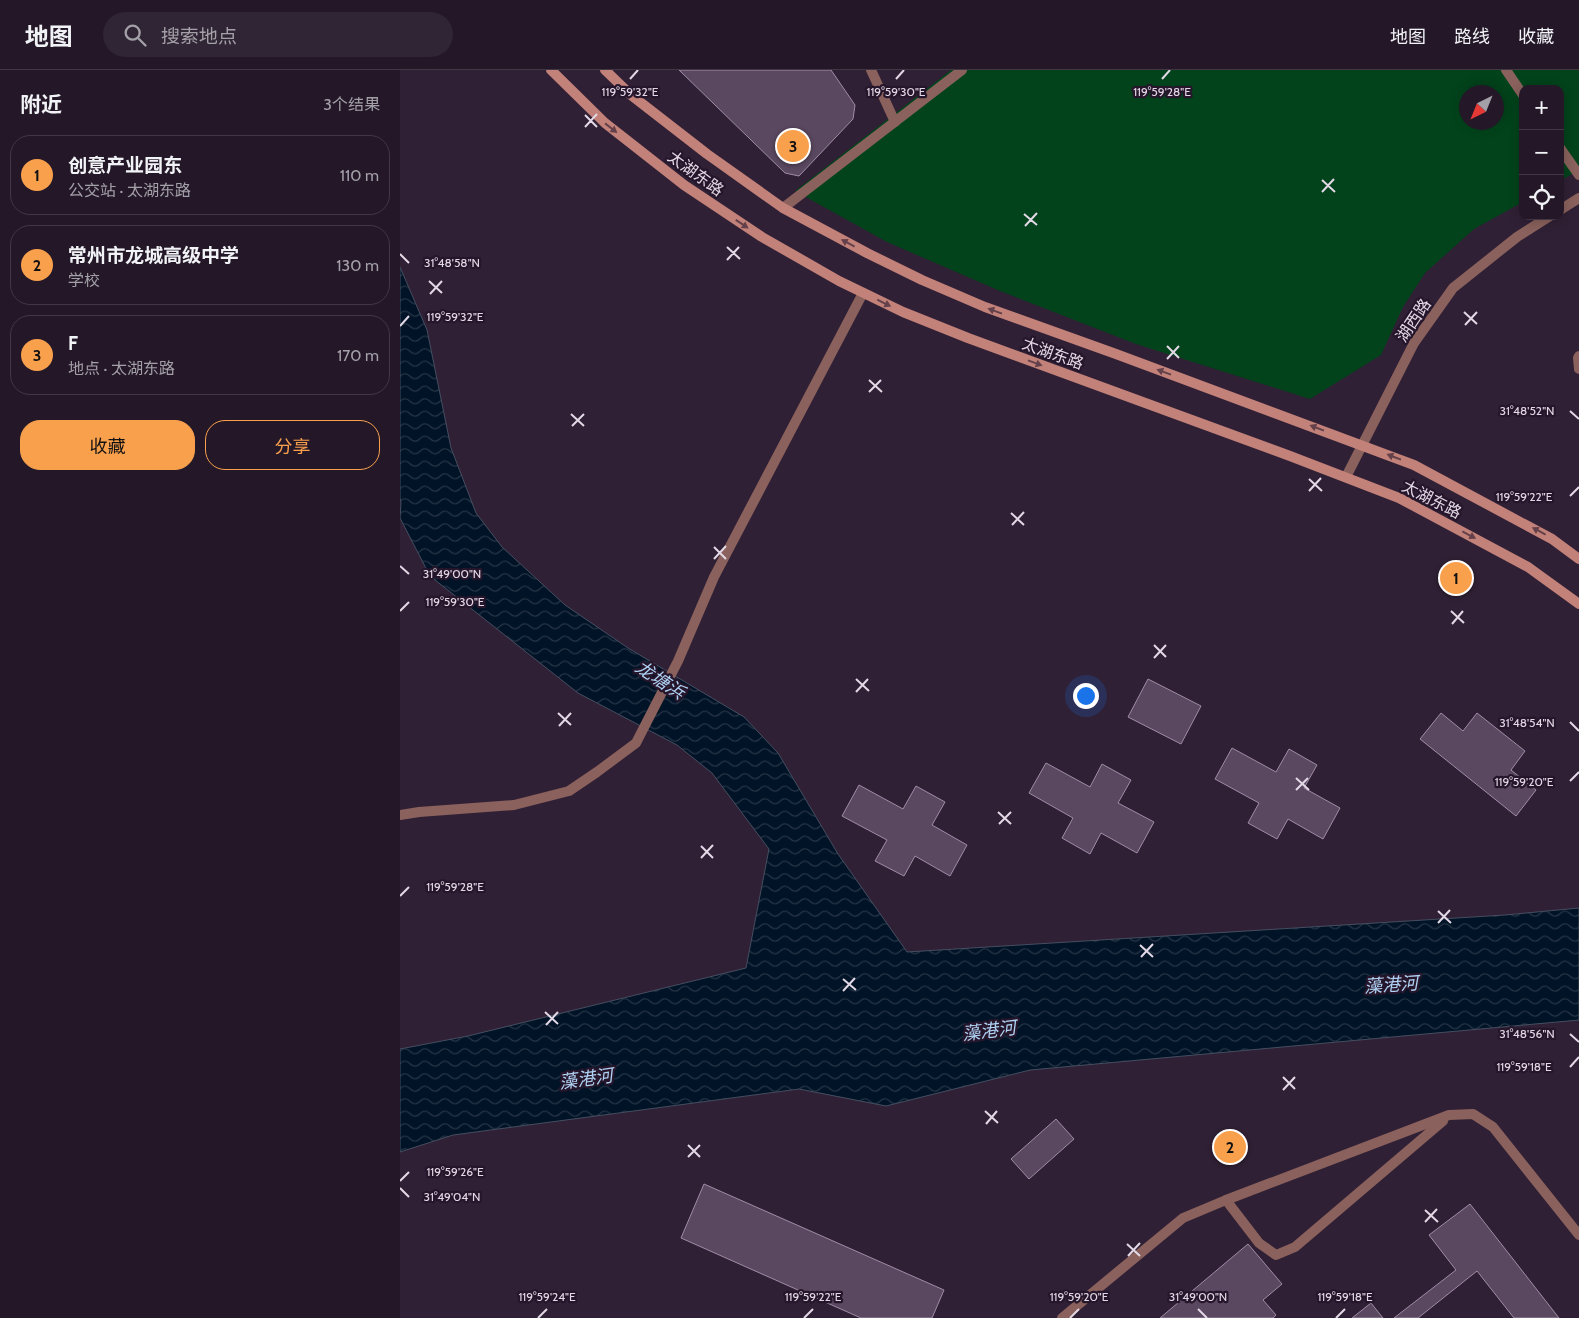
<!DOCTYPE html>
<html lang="zh">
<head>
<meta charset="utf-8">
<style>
  body { margin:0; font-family:Cabin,"Noto Sans SC",sans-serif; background:#302534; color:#f1f3f6 }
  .controls { position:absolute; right:15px; top:15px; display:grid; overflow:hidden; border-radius:10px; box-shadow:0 2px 12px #0003 }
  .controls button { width:45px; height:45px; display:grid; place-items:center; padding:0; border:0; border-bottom:1px solid #413745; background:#241828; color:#f1f3f6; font:25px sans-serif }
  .compass { position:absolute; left:1059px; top:15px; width:45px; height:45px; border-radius:50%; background:#241828; box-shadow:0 2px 12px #0003; rotate:223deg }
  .you { position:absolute; left:685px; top:625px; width:18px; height:18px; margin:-12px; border:4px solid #fff; border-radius:50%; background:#1a73e8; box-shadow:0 0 0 8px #1a73e833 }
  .badge { display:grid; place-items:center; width:32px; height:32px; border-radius:50%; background:#f9a04d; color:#111; font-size:16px; font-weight:700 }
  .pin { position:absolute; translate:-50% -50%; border:2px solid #fff; box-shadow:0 1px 5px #0006 }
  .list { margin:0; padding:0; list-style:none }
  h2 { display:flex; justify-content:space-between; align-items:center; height:65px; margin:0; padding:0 20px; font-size:21px }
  h2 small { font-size:16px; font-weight:400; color:#a3a0a8 }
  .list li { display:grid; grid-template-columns:32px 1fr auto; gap:15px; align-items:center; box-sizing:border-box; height:80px; margin:0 10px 10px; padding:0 10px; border:1px solid #413745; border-radius:20px }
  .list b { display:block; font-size:19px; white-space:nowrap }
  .list p { margin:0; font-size:16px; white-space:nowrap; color:#a3a0a8 }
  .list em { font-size:16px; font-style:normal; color:#a3a0a8 }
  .actions { display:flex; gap:10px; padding:15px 20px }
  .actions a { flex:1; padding:11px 0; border:1px solid #f9a04d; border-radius:20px; text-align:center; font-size:18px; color:#f9a04d }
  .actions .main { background:#f9a04d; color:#111 }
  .icon { flex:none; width:28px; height:28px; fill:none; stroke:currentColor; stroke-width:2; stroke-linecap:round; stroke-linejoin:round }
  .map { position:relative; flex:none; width:1179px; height:1248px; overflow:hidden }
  header { display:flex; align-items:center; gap:30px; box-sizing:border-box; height:70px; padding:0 25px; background:#241828; border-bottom:1px solid #413745 }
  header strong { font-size:24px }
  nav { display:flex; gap:28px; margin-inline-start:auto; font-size:18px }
  .search { width:350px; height:45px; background:#302534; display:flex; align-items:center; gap:12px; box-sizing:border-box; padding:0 18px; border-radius:28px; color:#a3a0a8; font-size:19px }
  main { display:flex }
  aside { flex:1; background:#241828 }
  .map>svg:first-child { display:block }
  .park { fill:#02431b; fill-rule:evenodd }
  .water { fill:url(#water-waves); stroke:#454e60 }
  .building { fill:#5a4860; stroke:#a08ca6 }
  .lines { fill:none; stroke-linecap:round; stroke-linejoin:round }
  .lane { stroke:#8a615c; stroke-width:10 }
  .street { stroke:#8a615c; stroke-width:10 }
  .secondary { stroke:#c28179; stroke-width:10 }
  .oneway { fill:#64414a }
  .ticks { fill:none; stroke:#e3d8e6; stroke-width:2 }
  .labels { text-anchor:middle; stroke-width:4.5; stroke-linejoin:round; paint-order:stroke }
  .street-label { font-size:16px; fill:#e3d8e6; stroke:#26162b }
  .water-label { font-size:18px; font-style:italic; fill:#b0d2f4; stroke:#26162b }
  .ticks-label { font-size:12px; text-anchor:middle; fill:#e3d8e6; stroke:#26162b; stroke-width:4.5; stroke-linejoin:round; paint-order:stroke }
</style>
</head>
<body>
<header>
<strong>地图</strong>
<div class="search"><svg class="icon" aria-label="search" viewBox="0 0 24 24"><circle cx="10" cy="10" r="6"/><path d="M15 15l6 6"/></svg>搜索地点</div>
<nav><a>地图</a><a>路线</a><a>收藏</a></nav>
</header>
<main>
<aside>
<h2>附近<small>3个结果</small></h2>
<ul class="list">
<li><span class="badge">1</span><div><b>创意产业园东</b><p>公交站 · 太湖东路</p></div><em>110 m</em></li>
<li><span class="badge">2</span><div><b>常州市龙城高级中学</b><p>学校</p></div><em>130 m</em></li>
<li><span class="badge">3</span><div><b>F</b><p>地点 · 太湖东路</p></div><em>170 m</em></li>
</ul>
<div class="actions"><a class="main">收藏</a><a>分享</a></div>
</aside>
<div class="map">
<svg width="1179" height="1248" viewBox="0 0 1179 1248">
  <defs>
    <pattern id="water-waves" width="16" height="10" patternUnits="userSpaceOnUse" patternTransform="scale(1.25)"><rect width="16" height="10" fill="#011327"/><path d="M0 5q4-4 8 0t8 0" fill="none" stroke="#263546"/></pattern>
  </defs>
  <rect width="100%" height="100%" fill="#302035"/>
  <path class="park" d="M551 0H1179V100L1160 111V19H1123V132L1074 159 1025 203 1003 237 981 285 910 329 736 274 600 221 487 172 395 121ZM1066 22H1096V52H1066Z"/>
  <path class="water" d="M0 197 27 260 51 378 76 443 102 477 165 535 228 578 344 647 378 683 438 784 507 882 1105 845 1179 838V950L630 1000 486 1036 399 1019 53 1065 0 1082V979L68 966 346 898 369 779 312 703 277 675 178 623 30 506 0 448 1 433 0 428Z"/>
  <g class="building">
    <path d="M279 0H431L455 35 453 49 399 106 385 103Z"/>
    <path d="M748 609 801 636 781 674 728 647Z"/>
    <path d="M1041 643 1063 661 1077 643 1125 681 1111 700 1136 720 1116 746 1020 669Z"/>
    <path d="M832 678 876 702 889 679 917 695 904 718 940 738 923 769 888 749 877 769 848 753 859 733 815 709Z"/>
    <path d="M646 693 690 717 702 694 731 710 718 733 754 752 737 783 701 763 690 784 662 768 673 748 629 723Z"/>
    <path d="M459 715 503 739 516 716 545 732 532 755 567 775 550 806 515 786 504 806 475 791 487 770 442 746Z"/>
    <path d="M656 1049 674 1069 629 1109 611 1089Z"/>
    <path d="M304 1114 544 1220 532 1248H461L281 1168Z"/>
    <path d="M1070 1134 1159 1248H1114L1077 1201 1018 1248H994L1056 1200 1029 1165Z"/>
    <path d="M848 1174 882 1214 863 1230 876 1245 873 1248H760Z"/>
    <path d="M971 1233 983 1248H952Z"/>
  </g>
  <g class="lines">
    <g class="lane">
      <path d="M471 0 495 52"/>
      <path d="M1179 286 1178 288 1179 299"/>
      <path d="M0 745 19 742 114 735 169 721 197 702 236 673 278 591 314 507 463 223"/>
      <path d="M826 1130 859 1173 876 1185 895 1177 1043 1051"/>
      <path d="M662 1248 783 1148 826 1130 1049 1045 1073 1044 1093 1057 1179 1165"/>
    </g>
    <g class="street">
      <path d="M1106 0 1123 25"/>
      <path d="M1160 78 1179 105"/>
      <path d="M383 138 562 0"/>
      <path d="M1160 140 1179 128"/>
      <path d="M946 407 1014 273 1053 218 1117 167 1150 146"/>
    </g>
    <g class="secondary">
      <path d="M151 0 205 53 284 115 362 167 439 211 503 242 568 268 890 386 999 428 1128 497 1179 534"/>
      <path d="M205 0 231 25 307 84 383 138 467 183 522 210 585 237 716 284 1014 395 1152 469 1179 489"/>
    </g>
  </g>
  <defs><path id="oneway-solid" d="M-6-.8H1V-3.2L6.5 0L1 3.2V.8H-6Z" transform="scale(1.25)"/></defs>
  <g class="oneway">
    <use href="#oneway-solid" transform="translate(211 58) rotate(38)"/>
    <use href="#oneway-solid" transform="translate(342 154) rotate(34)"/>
    <use href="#oneway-solid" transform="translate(448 173) rotate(-152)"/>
    <use href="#oneway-solid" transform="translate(484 233) rotate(26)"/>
    <use href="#oneway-solid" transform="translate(595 241) rotate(-160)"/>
    <use href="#oneway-solid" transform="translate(635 293) rotate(20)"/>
    <use href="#oneway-solid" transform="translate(764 302) rotate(-160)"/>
    <use href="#oneway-solid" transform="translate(917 358) rotate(-159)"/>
    <use href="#oneway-solid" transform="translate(994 387) rotate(-159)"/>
    <use href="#oneway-solid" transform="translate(1139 461) rotate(-152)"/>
    <use href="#oneway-solid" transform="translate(1069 465) rotate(28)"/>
  </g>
  <path class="ticks" d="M230 9 238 0M496 9 504 0M762 9 770 0M185 45 197 57M185 57 197 44M922 110 935 122M922 122 934 109M624 144 637 155M625 156 637 143M327 177 340 189M0 184 9 193M327 190 339 177M29 211 42 223M30 224 42 211M1064 242 1077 254M1065 255 1077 242M0 256 9 246M767 276 779 288M767 289 779 276M469 310 482 322M469 322 481 310M1170 341 1179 349M171 344 184 356M172 356 184 344M909 409 922 421M909 421 921 408M1170 426 1179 417M611 443 624 455M612 455 624 442M314 477 326 489M314 489 326 476M0 496 9 504M0 541 9 532M1051 541 1064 553M1052 554 1063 541M754 575 766 587M754 588 766 575M456 609 469 621M456 622 468 609M158 643 171 655M1170 652 1179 661M159 656 171 643M896 708 909 720M1170 711 1179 702M896 720 908 708M598 742 611 754M599 754 611 742M301 776 313 788M301 788 313 775M0 826 9 817M1038 841 1051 853M1038 853 1050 840M740 875 753 887M741 887 753 874M443 909 456 920M443 921 455 908M145 942 158 954M146 955 158 942M1170 964 1179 972M1170 997 1179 987M883 1007 895 1019M883 1020 895 1007M585 1041 598 1053M586 1054 597 1041M288 1075 300 1087M288 1087 300 1075M0 1111 9 1102M0 1118 9 1127M1025 1140 1038 1152M1025 1152 1037 1139M727 1174 740 1186M728 1186 740 1173M798 1239 807 1248M138 1248 147 1239M404 1248 413 1239M670 1248 679 1239M936 1248 945 1239"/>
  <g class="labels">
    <g class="street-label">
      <text transform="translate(296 103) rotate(36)" y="6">太湖东路</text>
      <text transform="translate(1013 250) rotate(-56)" y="6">湖西路</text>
      <text transform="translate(653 283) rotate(20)" y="6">太湖东路</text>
      <text transform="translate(1032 429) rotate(27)" y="6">太湖东路</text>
    </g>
    <g class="water-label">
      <text transform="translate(260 610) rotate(33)" y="6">龙塘浜</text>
      <text transform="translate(991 915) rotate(-4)" y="6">藻港河</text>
      <text transform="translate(589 961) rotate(-7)" y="6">藻港河</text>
      <text transform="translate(186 1009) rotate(-8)" y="6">藻港河</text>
    </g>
  </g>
  <g class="ticks-label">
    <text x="230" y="26">119°59'32"E</text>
    <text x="496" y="26">119°59'30"E</text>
    <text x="762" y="26">119°59'28"E</text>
    <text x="52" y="197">31°48'58"N</text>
    <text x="55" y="251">119°59'32"E</text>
    <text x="1127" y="345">31°48'52"N</text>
    <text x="1124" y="431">119°59'22"E</text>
    <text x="52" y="508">31°49'00"N</text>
    <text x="55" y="536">119°59'30"E</text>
    <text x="1127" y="657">31°48'54"N</text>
    <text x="1124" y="716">119°59'20"E</text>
    <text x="55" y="821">119°59'28"E</text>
    <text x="1127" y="968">31°48'56"N</text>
    <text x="1124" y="1001">119°59'18"E</text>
    <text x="55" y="1106">119°59'26"E</text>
    <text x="52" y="1131">31°49'04"N</text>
    <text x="147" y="1231">119°59'24"E</text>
    <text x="413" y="1231">119°59'22"E</text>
    <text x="679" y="1231">119°59'20"E</text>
    <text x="945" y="1231">119°59'18"E</text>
    <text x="798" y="1231">31°49'00"N</text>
  </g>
</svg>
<div class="controls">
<button>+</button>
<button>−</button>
<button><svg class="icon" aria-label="locate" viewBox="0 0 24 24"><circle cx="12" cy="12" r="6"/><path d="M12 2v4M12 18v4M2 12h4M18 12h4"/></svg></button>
</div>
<svg class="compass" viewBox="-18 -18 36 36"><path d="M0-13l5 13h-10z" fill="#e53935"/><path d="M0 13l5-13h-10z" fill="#a3a0a8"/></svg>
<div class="you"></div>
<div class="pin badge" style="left:1056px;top:508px">1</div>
<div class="pin badge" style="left:830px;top:1077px">2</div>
<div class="pin badge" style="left:393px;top:76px">3</div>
</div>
</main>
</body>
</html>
